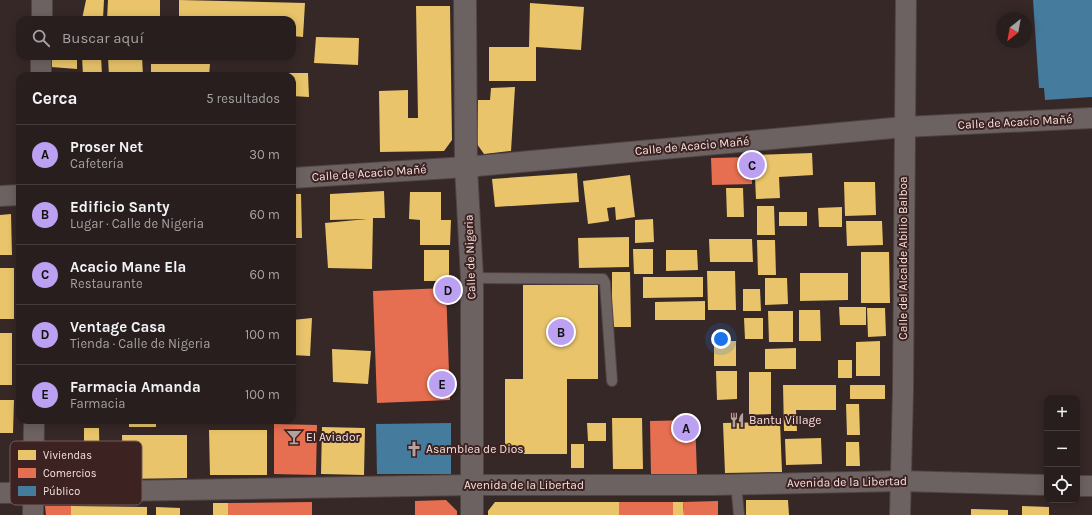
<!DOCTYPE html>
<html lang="es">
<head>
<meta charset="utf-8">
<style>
  body { margin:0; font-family:Karla,sans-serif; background:#342b2a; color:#f1f3f6 }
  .controls { position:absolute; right:12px; bottom:12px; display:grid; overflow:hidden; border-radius:8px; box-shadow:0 2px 10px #0003 }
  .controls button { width:36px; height:36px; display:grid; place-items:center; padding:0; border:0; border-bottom:1px solid #443c3b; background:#281e1d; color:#f1f3f6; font:20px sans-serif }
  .compass { position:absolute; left:996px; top:12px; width:36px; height:36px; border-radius:50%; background:#281e1d; box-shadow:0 2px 10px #0003; rotate:211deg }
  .you { position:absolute; left:721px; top:339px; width:14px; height:14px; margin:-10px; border:3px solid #fff; border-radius:50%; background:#1a73e8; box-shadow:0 0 0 6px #1a73e833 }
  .badge { display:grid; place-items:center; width:26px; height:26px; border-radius:50%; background:#bca0f2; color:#111; font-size:13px; font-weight:700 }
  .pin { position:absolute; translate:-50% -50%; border:2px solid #fff; box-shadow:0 1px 4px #0006 }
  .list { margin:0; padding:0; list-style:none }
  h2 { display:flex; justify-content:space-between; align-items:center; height:52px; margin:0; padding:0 16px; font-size:17px }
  h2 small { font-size:13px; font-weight:400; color:#a5a2a4 }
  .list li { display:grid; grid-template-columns:26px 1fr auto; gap:12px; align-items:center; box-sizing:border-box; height:60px; padding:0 16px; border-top:1px solid #443c3b }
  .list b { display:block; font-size:15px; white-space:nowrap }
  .list p { margin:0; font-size:13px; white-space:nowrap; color:#a5a2a4 }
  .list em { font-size:13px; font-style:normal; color:#a5a2a4 }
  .icon { flex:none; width:22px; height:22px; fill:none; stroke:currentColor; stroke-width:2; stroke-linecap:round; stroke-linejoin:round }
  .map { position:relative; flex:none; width:1092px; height:515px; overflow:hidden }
  .search { position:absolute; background:#281e1d; box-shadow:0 2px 10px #0003; left:16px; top:16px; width:280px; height:44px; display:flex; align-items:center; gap:10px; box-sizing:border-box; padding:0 14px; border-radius:12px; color:#a5a2a4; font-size:15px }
  .panel { position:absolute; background:#281e1d; box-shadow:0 2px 10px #0003; left:16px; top:72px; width:280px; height:352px; border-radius:12px }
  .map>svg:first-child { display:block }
  .homes { fill:#e9c46a }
  .shops { fill:#e76f51 }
  .public { fill:#457b9d }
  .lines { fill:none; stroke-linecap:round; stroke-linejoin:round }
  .lane-casing { stroke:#504443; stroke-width:12 }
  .street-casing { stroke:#504443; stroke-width:22 }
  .secondary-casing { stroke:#504443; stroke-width:24 }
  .lane { stroke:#6d6262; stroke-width:10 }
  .street { stroke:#6d6262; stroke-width:20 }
  .secondary { stroke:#6d6262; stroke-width:22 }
  .labels { text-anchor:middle; stroke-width:4; stroke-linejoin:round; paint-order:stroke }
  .street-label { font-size:12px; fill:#f5e3e1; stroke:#3c2221 }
  .poi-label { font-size:12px; fill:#f5e3e1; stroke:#3c2221; text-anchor:start }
  .key { fill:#3c2221; stroke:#745c5b; stroke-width:1 }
  .key-label { font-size:11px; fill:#f5e3e1 }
</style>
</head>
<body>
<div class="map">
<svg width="1092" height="515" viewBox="0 0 1092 515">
  <rect width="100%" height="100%" fill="#362827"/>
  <g class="homes">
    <path d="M86 0H104L103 19H82Z"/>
    <path d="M108 0H160V20H107Z"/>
    <path d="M179 0 305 3 303 37 292 36V20H179Z"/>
    <path d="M530 3 584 7 581 50 536 47V81H489V47H529Z"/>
    <path d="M416 6H450L452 140 444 151 380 152 379 91 408 90V118H418Z"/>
    <path d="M316 37 359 38 358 65 314 63Z"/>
    <path d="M50 56H77V69L51 67Z"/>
    <path d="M82 56H101L102 75 83 76Z"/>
    <path d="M142 56 143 76H109L108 57Z"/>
    <path d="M151 64H210L209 76H151Z"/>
    <path d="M283 73H308L309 97 292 96V76H283Z"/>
    <path d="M515 87 511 151 484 154 477 144 478 100H490L491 88Z"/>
    <path d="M812 153 813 175 779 177 780 198 756 199 754 155Z"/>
    <path d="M577 173 579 202 495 207 492 179Z"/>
    <path d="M630 175 635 217 616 220 615 207 607 208 609 221 588 224 583 181Z"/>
    <path d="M844 182H875L876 215 845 216Z"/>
    <path d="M726 188H743L744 217H727Z"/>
    <path d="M384 191 385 218H373L372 269 328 268 325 223 367 219 330 220V194Z"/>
    <path d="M410 192H441V220H451L450 245H420V220L409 219Z"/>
    <path d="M292 194H301L302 238H292Z"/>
    <path d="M757 206H774L775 235H757Z"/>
    <path d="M842 207V227H819L818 208Z"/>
    <rect x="779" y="212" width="28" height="14"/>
    <path d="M11 214 12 255H0V215Z"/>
    <path d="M653 219 654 242 635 243V220Z"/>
    <path d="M846 221H882L883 245 847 246Z"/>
    <path d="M629 237V267L579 268 578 238Z"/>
    <path d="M709 239H752L753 262H710Z"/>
    <path d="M757 240H775L776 275H758Z"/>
    <path d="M633 249H653V274H634Z"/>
    <rect x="424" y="250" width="25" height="31"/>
    <path d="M666 250H697L698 270 666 271Z"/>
    <path d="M861 252H889L890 303H861Z"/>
    <rect x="0" y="268" width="14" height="51"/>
    <path d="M707 271H735L736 310H708Z"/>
    <path d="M612 272H630L631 327H612Z"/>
    <path d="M800 273H848V300L800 301Z"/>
    <path d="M643 277H703V297L643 298Z"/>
    <path d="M765 278H787L788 304 765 305Z"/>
    <path d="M523 285H598V379H567V454H505V379H523Z"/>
    <path d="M743 289H760L761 311H743Z"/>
    <path d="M705 301V320H655V302Z"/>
    <path d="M839 307H866V325H840Z"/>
    <path d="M867 308H885L886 336 868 337Z"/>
    <path d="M799 310H820L821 341H799Z"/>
    <path d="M768 311H793V342H769Z"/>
    <path d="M312 318 310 356 292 355V320Z"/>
    <path d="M744 318H763V339H745Z"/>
    <rect x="0" y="333" width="12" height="52"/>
    <rect x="714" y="341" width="22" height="25"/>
    <path d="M880 341V376H856V342Z"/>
    <path d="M796 348V369H765V349Z"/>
    <path d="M332 349 371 351 368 384 333 382Z"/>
    <rect x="838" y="360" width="14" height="18"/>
    <path d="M716 371H737V399L717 400Z"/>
    <path d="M749 372H771V414L749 415Z"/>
    <path d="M783 385H836V410H796L797 431H784Z"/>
    <rect x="850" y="385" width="35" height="14"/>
    <path d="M0 400H14L13 433H0Z"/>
    <path d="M846 404H859L860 435H847Z"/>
    <path d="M612 418H642L643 469H613Z"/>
    <rect x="129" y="420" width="27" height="7"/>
    <path d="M780 422 782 472 725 473 723 423Z"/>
    <path d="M587 423H606V441H588Z"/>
    <path d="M322 427 365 428 364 475 321 474Z"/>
    <path d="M84 428H99L100 479 53 481 52 447 84 446Z"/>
    <path d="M209 430H267V475H210Z"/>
    <path d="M122 435H187V478L123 479Z"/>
    <path d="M821 438 822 464 786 465 785 439Z"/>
    <path d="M846 442H859L860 466H846Z"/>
    <rect x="571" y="444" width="13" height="24"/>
    <path d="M746 500H788L789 515H746Z"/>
    <path d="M495 502H619V515H488V511Z"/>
    <path d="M673 502H683L684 515H673Z"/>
    <rect x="213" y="503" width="15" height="12"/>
    <path d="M71 506 147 507V515H71Z"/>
    <path d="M1022 506 1049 507V515H1022Z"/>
    <path d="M156 507 180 508V515H156Z"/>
    <path d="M971 509 1008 510V515H971Z"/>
  </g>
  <g class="shops">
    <path d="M751 157 752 184 712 185 711 158Z"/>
    <path d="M446 288 450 400 377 403 373 291Z"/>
    <path d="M695 420 697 474 651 475 650 421Z"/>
    <path d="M274 424 317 425 316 475 274 474Z"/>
    <path d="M446 500 457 511V515H415V501Z"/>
    <path d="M718 501V515H684L683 502Z"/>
    <path d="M312 502V515H228V503Z"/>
    <rect x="619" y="502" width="54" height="13"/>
    <path d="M45 506H71V515H46Z"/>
  </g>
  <g class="public">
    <path d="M1033 0H1092V97L1045 100 1044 88H1039Z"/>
    <path d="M451 423V474H377L376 424Z"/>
  </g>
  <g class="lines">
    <defs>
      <g id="lane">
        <path d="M472 278 603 279 605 283 612 381"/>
        <path d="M736 484 739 515"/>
      </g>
      <g id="street">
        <path d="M42 20V0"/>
        <path d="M41 76V56"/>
        <path d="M292 178 466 167 904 127 1092 118"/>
        <path d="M0 196 20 195"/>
        <path d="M1077 486H1092"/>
        <path d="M0 493 472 485H713L900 481 1047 485"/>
        <path d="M33 515 34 420"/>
        <path d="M900 515 903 391 906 0"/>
      </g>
      <path id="secondary" d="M465 0 466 167 472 278V515"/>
    </defs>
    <use href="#lane" class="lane-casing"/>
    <use href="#street" class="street-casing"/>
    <use href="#secondary" class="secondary-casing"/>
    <use href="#lane" class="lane"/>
    <use href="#street" class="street"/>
    <use href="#secondary" class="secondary"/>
  </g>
  <defs>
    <symbol id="restaurant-bare" viewBox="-9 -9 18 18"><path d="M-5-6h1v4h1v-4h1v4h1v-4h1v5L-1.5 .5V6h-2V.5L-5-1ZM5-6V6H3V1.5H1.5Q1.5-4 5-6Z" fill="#b2a2a0" stroke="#3c2221" stroke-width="2.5" paint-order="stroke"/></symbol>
    <symbol id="bar-bare" viewBox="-9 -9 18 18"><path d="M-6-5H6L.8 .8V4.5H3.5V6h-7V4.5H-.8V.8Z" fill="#b2a2a0" stroke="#3c2221" stroke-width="2.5" paint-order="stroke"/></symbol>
    <symbol id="church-bare" viewBox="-9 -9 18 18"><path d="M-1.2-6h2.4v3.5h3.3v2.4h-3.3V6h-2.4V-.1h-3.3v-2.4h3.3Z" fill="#b2a2a0" stroke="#3c2221" stroke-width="2.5" paint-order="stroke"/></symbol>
  </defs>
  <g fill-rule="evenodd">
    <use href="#restaurant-bare" x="726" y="409" width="22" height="22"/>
    <use href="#bar-bare" x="283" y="426" width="22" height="22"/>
    <use href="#church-bare" x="403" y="438" width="22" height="22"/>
  </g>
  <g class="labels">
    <g class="street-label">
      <text transform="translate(1015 122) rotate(-3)" y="4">Calle de Acacio Mañé</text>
      <text transform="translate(692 146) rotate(-5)" y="4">Calle de Acacio Mañé</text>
      <text transform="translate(369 173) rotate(-4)" y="4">Calle de Acacio Mañé</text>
      <text transform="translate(470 257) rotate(-92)" y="4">Calle de Nigeria</text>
      <text transform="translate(903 258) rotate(-90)" y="4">Calle del Alcalde Abilio Balboa</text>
      <text transform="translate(847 482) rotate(-1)" y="4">Avenida de la Libertad</text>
      <text x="524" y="489">Avenida de la Libertad</text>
    </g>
    <g class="poi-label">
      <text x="749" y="424">Bantu Village</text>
      <text x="306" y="441">El Aviador</text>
      <text x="426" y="453">Asamblea de Dios</text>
    </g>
  </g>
  <rect x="10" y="441" width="132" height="64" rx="6" class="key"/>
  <rect x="18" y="450" width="18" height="10" fill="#e9c46a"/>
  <rect x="18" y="468" width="18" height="10" fill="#e76f51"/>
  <rect x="18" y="486" width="18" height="10" fill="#457b9d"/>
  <g class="key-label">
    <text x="43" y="459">Viviendas</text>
    <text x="43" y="477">Comercios</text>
    <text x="43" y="495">Público</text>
  </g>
</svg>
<div class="controls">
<button>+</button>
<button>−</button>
<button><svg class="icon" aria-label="locate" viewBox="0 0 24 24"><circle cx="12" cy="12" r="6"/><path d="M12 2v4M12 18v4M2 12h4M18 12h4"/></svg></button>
</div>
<svg class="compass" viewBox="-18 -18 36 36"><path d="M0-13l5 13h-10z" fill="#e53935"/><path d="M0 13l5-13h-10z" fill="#a5a2a4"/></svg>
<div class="you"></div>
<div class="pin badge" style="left:686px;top:428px">A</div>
<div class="pin badge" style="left:561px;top:332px">B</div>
<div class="pin badge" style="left:752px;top:165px">C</div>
<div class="pin badge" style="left:448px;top:290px">D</div>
<div class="pin badge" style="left:442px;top:384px">E</div>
<div class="search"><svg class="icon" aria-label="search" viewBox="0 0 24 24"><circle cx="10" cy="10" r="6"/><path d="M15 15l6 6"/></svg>Buscar aquí</div>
<section class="panel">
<h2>Cerca<small>5 resultados</small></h2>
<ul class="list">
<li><span class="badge">A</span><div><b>Proser Net</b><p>Cafetería</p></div><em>30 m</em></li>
<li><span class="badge">B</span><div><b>Edificio Santy</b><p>Lugar · Calle de Nigeria</p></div><em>60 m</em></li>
<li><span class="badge">C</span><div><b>Acacio Mane Ela</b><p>Restaurante</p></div><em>60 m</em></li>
<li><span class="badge">D</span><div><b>Ventage Casa</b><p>Tienda · Calle de Nigeria</p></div><em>100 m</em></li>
<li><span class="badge">E</span><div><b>Farmacia Amanda</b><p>Farmacia</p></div><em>100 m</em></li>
</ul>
</section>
</div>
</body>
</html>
